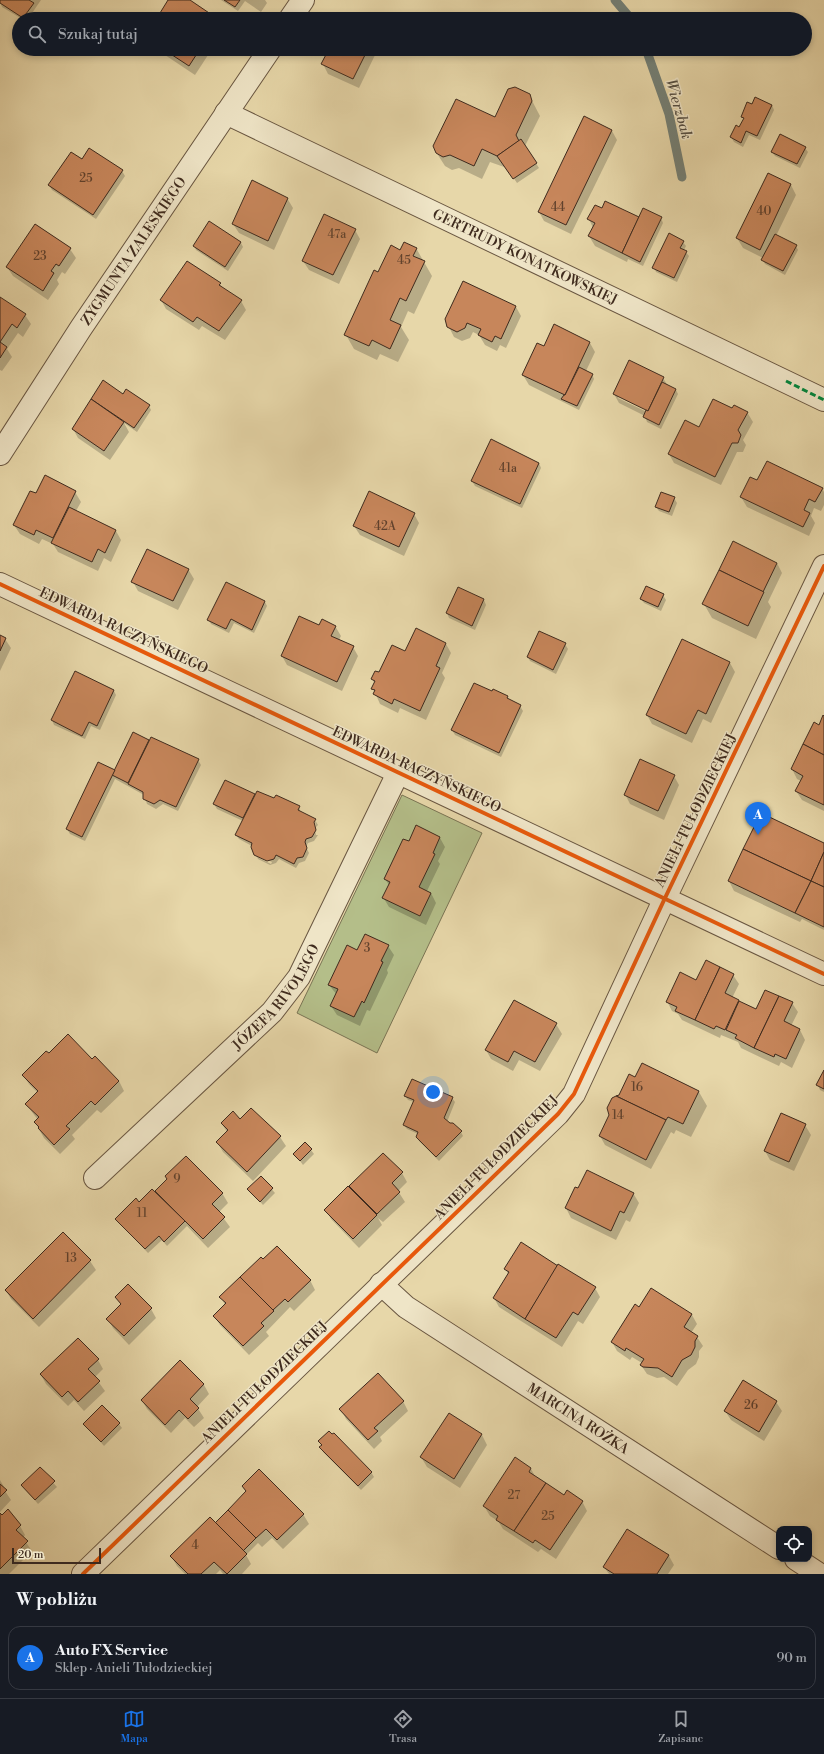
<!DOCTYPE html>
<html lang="pl">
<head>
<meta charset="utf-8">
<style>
  body { margin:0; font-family:"Libre Bodoni",serif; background:#242831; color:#f1f3f6 }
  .controls { position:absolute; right:12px; bottom:12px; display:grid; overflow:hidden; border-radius:8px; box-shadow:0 2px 6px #0003 }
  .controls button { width:36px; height:36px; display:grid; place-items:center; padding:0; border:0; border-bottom:1px solid #363941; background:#171b24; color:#f1f3f6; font:20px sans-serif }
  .scale { position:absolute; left:12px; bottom:10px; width:89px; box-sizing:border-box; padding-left:4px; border:2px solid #3f2b1e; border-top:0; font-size:11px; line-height:14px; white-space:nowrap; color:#3f2b1e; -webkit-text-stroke:3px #efe5c7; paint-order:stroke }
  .you { position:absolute; left:433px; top:1092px; width:14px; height:14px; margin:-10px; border:3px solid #fff; border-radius:50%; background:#1a73e8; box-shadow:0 0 0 6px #1a73e833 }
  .badge { display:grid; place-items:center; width:26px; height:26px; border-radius:50%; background:#1a73e8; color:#fff; font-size:13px; font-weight:700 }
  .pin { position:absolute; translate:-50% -33px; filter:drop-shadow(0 1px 2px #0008) }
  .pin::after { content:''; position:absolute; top:21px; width:14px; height:12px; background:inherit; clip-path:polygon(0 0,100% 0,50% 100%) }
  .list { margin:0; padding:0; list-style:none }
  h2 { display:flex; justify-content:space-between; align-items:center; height:52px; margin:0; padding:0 16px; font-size:17px }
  h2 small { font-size:13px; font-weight:400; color:#9ea1a6 }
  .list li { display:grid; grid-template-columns:26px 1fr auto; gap:12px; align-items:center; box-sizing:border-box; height:64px; margin:0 8px 8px; padding:0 8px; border:1px solid #363941; border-radius:12px }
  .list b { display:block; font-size:15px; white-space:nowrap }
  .list p { margin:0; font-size:13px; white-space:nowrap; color:#9ea1a6 }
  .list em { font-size:13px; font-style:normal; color:#9ea1a6 }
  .icon { flex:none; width:22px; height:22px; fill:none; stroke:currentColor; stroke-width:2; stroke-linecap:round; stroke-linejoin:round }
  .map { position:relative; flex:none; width:824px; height:1574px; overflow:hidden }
  .search { position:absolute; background:#171b24; box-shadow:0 2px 6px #0003; left:12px; right:12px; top:12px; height:44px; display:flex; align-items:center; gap:10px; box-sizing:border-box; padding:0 14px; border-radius:22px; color:#9ea1a6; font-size:15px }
  .sheet { height:124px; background:#171b24 }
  nav { display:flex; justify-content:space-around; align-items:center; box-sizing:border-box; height:56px; border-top:1px solid #363941; background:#171b24; font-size:11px; color:#9ea1a6 }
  nav a { display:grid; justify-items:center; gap:2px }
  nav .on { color:#1a73e8 }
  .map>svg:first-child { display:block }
  .green { fill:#b4be89; stroke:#7a7454 }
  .shadow { fill:#0003; fill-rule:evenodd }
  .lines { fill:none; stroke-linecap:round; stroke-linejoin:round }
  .stream { stroke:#748076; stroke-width:9 }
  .building { fill:#c7865b; stroke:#3f2b1e }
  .minor-casing { stroke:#695641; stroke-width:24 }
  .minor { stroke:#efe5c7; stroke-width:22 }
  .quiet { stroke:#00873e; stroke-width:3; stroke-dasharray:6 3; stroke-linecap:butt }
  .cycleway-casing { stroke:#efe5c7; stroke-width:6 }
  .cycleway { stroke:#e8590c; stroke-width:4 }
  .labels { text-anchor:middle; stroke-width:3; stroke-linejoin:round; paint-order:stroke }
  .number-label { font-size:12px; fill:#61422d }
  .street-label { font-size:14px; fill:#3f2b1e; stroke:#efe5c7 }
  .water-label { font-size:15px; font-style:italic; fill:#554e42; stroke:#efe5c7 }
</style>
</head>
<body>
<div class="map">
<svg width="824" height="1574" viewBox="0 0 824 1574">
  <rect width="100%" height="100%" fill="#e7d7a9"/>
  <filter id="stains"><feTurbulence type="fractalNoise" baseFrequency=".005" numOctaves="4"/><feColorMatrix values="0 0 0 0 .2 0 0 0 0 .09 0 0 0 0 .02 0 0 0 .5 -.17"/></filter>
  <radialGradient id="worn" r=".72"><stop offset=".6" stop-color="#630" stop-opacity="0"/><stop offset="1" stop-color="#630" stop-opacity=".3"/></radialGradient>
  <path class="green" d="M402 795 482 833 377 1053 297 1013Z"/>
  <g class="shadow">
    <path d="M1 0H41L28 19H22L2 7 0 2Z"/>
    <path d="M221 0H265L267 3 261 12 245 1 238 11Z"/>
    <path d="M156 49H212L195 75Z"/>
    <path d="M330 49H373L376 53 359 88 328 74 323 64Z"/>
    <path d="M529 95 540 116 525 146 539 168 517 183 507 168 490 162 482 179 459 168 452 170 445 166 436 152 495 119Z"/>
    <path d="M753 105H772L774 110 760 140 749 135 743 147 734 142 731 137 740 129 744 120 742 117Z"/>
    <path d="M612 131 617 140 571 234 544 221 539 212Z"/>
    <path d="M805 148 808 152 800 168 775 156 772 152Z"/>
    <path d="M82 160 122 171 125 176 96 219 52 190 49 185Z"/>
    <path d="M768 174 791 185 796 195 776 236 796 246 798 250 785 275 765 264 763 260V258L743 248 737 238Z"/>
    <path d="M287 198 293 208 274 250 239 233 233 224Z"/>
    <path d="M602 209 639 219 661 218 663 223 643 266 628 259 627 262 595 246 589 236 593 228 589 219Z"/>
    <path d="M209 223 241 243 243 247 228 271 196 250 194 246Z"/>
    <path d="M355 230 360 239 339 284 309 270 303 261Z"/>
    <path d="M683 242 686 246 684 250 689 256 677 282 656 272 654 267Z"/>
    <path d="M416 248 432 276 414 314 408 311 401 327 409 340 398 362 380 354 377 360 354 349 346 335 401 251Z"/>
    <path d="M70 249 76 258 65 274 62 272 57 280 59 284 48 300 13 276 7 267Z"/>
    <path d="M464 282 516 307 521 316 506 348 500 345 497 351 485 345 479 335 473 332 470 338 462 341 454 337 449 327Z"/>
    <path d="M220 284 223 289 241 301 246 310 225 340 202 326 199 330 166 309 161 300Z"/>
    <path d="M0 298 25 315 31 324 23 337 18 333 7 349 12 357 2 371 0 370Z"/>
    <path d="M554 326 590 343 595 352 586 371 592 374 594 379 579 410 529 385 523 375 544 347Z"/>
    <path d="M663 378 668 386 676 390 678 394 661 429 647 422 645 416 619 403 614 394ZM619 396 647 410V412L618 398Z"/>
    <path d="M104 382 123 395 149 406 151 410 137 432 124 423 129 432 110 460 78 438 73 429Z"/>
    <path d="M733 410 747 412 753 422 743 440 746 445 743 452H737L721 485 674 463 669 454 700 428Z"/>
    <path d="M539 463 541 468 522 508 475 486 472 481Z"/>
    <path d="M758 482 822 489 824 492V505L821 511 814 508 811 516 815 523 809 536 747 507 741 497Z"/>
    <path d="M75 492 81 502 76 511 116 531 121 540 111 562 104 558 98 571 58 552 53 544 42 539 39 544 20 534 14 525 36 495Z"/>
    <path d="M674 498 677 503 672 516 659 511 656 507Z"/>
    <path d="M414 514 419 523 404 556 360 535 354 526Z"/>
    <path d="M777 563 782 573 768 602 771 607 756 639 712 618 704 604Z"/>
    <path d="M188 569 194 579 178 610 138 591 133 582Z"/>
    <path d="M227 583 265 602 267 606 254 633 234 623 229 633 211 624 209 620Z"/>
    <path d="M458 589 484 600 486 605 475 630 449 618 447 613Z"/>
    <path d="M663 595 666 600 661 611 644 603 641 599Z"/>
    <path d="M320 626H335L341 636 339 640 353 647 358 656 342 691 287 665 282 656Z"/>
    <path d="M417 629 446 644 451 653 442 673 445 678 426 720 400 708 398 713 380 704 373 688 375 684 372 679 406 653Z"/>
    <path d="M0 636 5 639 11 648 0 671Z"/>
    <path d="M565 644 568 649 556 674 530 661 528 657Z"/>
    <path d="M730 663 735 672 711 723 703 719 692 743 652 724 647 715Z"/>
    <path d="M75 672 114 691 116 695 100 730 91 726 85 739 54 725 52 720Z"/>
    <path d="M492 693 507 697 510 701 520 706 523 711 501 757 455 735 452 730Z"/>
    <path d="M824 717V811L802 800 796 791 801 781 797 779 792 769Z"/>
    <path d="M133 733 198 760 201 765 178 811 163 804 156 809 147 804 144 795 115 779 85 841 70 834 67 829 115 772Z"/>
    <path d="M674 776 679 785 664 820 630 804 625 794Z"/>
    <path d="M225 781 255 795 299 807 301 813 315 820 318 825 316 827 315 821H313L316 835H318L314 841 308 843 306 847 309 853 305 861 299 863 296 868 279 859 276 863 270 865 258 859 257 857 271 864 272 862 255 854 252 846 239 839 236 835 243 821 217 809 214 804Z"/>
    <path d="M417 827 440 838 445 847 438 861 440 864 427 891 431 893 436 903 426 925 389 907 383 897 389 885 385 879 409 842Z"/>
    <path d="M824 845V930L802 919 800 922 734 891 729 881Z"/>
    <path d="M388 946 394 955 387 970 388 973 370 1011 367 1010 360 1026 337 1015 331 1006 337 995 329 985 358 951Z"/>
    <path d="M733 975 739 984 732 998 756 1010 792 1003 798 1012 791 1026 800 1030 805 1040 792 1068 781 1062 779 1066 741 1048 738 1042 721 1035 720 1038 682 1020 678 1014 672 1011 667 1001 696 981Z"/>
    <path d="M556 1024 562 1034 540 1071 519 1060 513 1071 491 1059 486 1050Z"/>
    <path d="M49 1054 92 1060 119 1081 124 1091 101 1113 97 1110 72 1135 75 1139 60 1154 44 1138 35 1122 38 1120 26 1104 38 1093 29 1084 23 1075Z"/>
    <path d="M642 1064 699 1092 707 1106 691 1137 676 1130 674 1134 671 1132 651 1169 605 1145 600 1136 620 1095 636 1078Z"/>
    <path d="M824 1072V1092L820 1090 818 1085Z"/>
    <path d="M405 1096 452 1098 455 1102 447 1122 461 1132 463 1136 439 1161 419 1141 417 1137 418 1134 407 1129 404 1125 414 1102 408 1100Z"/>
    <path d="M251 1109 280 1137 286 1146 253 1181 223 1152 217 1142 227 1132 222 1124 240 1120Z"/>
    <path d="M781 1114 805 1125 811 1135 794 1171 770 1160 765 1151Z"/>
    <path d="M311 1150 314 1154 303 1165 295 1154Z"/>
    <path d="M383 1154 402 1173 407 1182 398 1191 405 1202 383 1222 378 1218 382 1225 359 1248 331 1219 326 1210Z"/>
    <path d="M261 1177 275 1193 263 1205 249 1189Z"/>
    <path d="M156 1191 222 1193 228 1203 219 1212 230 1227 208 1248 187 1226 167 1246 162 1240 148 1253 116 1219 139 1203 159 1196Z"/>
    <path d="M633 1193 639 1203 630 1222 626 1220 616 1240 571 1218 566 1208Z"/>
    <path d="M63 1233 90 1261 96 1270 39 1327 11 1299 6 1290Z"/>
    <path d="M522 1244 595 1288 600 1297 583 1324 578 1321 562 1347 499 1307 494 1298 509 1275 505 1269Z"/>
    <path d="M310 1280 315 1290 294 1311 290 1307 266 1332 269 1336 249 1355 220 1325 214 1316 225 1305 221 1297Z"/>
    <path d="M651 1289 692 1315 697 1324 691 1333 697 1337 703 1346 699 1351V1357L696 1364 688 1370 677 1386 664 1377 657 1378 647 1374 641 1365 642 1363 632 1357 630 1360 617 1351 612 1342 639 1309Z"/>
    <path d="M116 1297 151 1309 156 1318 129 1345 113 1328 108 1319 121 1305Z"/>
    <path d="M98 1360 103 1369 95 1377 105 1391 84 1411 74 1400 68 1406 46 1384 41 1375Z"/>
    <path d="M180 1362 204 1385 209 1394 197 1407 204 1418 194 1427 185 1418 171 1433 147 1409 142 1400Z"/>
    <path d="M403 1401 408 1411 380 1437 382 1441 374 1449 346 1419 341 1409Z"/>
    <path d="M776 1402 782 1411 764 1441 731 1420 725 1411Z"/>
    <path d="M449 1414 482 1435 487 1445 460 1488 427 1467 421 1457Z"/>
    <path d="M85 1424H119L122 1428 104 1446Z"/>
    <path d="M320 1442 371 1472 374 1477 361 1490 323 1452Z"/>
    <path d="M515 1459 531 1469 536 1478 564 1496 582 1501 587 1511 556 1559 541 1549 538 1552 503 1529 498 1521 490 1516 484 1506Z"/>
    <path d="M40 1468 57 1487 38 1504 22 1485Z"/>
    <path d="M0 1480 4 1487 3 1488 11 1500 0 1512Z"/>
    <path d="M243 1487 303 1514 309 1524 283 1549 272 1538 262 1547 258 1543 246 1555 251 1564 242 1574H223L220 1570 216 1574H185L177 1566 171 1556 215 1524 246 1492Z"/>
    <path d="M0 1515 20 1526 25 1535 23 1538 32 1551 9 1574H0Z"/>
    <path d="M628 1530 669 1556 674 1565 668 1574H609L604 1567Z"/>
  </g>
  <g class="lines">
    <g class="stream">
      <path d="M615 0 631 19"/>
      <path d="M646 49 669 114 682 177"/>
    </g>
  </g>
  <g class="building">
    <path d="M0 0H29L34 3 23 18 0 3Z"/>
    <path d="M168 0H190L218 19H169L160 13Z"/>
    <path d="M224 0H240L235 7Z"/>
    <path d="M160 13 169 19H156Z"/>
    <path d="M163 49H200L189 66Z"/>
    <path d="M329 49H368L353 79 321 64Z"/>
    <path d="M515 87 530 94 532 101 516 135 519 141 497 156 482 149 474 166 450 155 443 157 436 153 433 146 456 99 495 117 508 89Z"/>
    <path d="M755 97 772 105 757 136 746 131 741 143 730 137 736 125 739 127 744 118 741 117 747 102 752 104Z"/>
    <path d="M584 116 612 130 566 225 538 212Z"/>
    <path d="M780 134 806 147 797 164 771 152Z"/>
    <path d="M521 139 537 163 513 179 497 156Z"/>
    <path d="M89 148 123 170 93 215 48 185 71 152 82 159Z"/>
    <path d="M768 173 791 184 760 250 736 238Z"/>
    <path d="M252 180 288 198 268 241 232 224Z"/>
    <path d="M605 201 639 217 622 253 588 236 595 223 587 219 595 205 602 208Z"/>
    <path d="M643 208 662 217 640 262 622 253Z"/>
    <path d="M324 214 356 229 333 275 302 261Z"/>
    <path d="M209 221 241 242 225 267 193 246Z"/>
    <path d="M35 224 71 248 59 266 56 264 51 271 54 273 43 291 6 267Z"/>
    <path d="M669 233 684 241 680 248 687 251 674 278 652 268Z"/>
    <path d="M775 234 797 245 783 271 761 260Z"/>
    <path d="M404 242 417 248 413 256 425 261 406 301 400 298 390 320 401 325 390 349 372 340 369 346 344 335 374 270 378 272 391 245 400 250Z"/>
    <path d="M187 261 221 283 219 285 242 300 219 331 197 317 193 322 160 300Z"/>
    <path d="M463 281 516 306 501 339 495 336 492 342 478 335 481 329 467 323 465 328 457 332 447 327 445 319Z"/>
    <path d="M0 297 26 314 17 328 12 324 0 342 7 347 0 358Z"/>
    <path d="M554 324 590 342 565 395 522 375 537 343 544 346Z"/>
    <path d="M629 360 664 377 648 411 613 394Z"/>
    <path d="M579 367 593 374 577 406 561 399 564 395H565Z"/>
    <path d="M103 380 123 394 126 389 150 405 134 428 91 399Z"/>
    <path d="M662 382 676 389 659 425 643 417 646 410 648 411Z"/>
    <path d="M91 399 124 422 104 451 72 429Z"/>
    <path d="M713 399 732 408 734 405 748 412 738 430 741 435 738 443H732L715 477 668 454 685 420 699 427Z"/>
    <path d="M491 439 539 463 520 504 471 481Z"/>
    <path d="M767 461 823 488 815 502 809 499 804 510 810 513 803 527 740 497 750 477 757 480Z"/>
    <path d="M45 475 76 491 53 538 36 530 34 535 13 525 30 491 36 493Z"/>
    <path d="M369 491 415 513 399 547 353 526Z"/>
    <path d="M661 492 675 497 669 512 655 507Z"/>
    <path d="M69 507 116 530 105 553 98 549 92 562 51 543Z"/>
    <path d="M733 541 777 563 763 592 719 570Z"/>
    <path d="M147 549 189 569 173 601 131 582Z"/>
    <path d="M719 570 764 592 748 626 702 604Z"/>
    <path d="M226 582 265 601 252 630 231 619 226 629 207 620Z"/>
    <path d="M646 586 664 594 658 607 640 599Z"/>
    <path d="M458 587 484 599 472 626 446 613Z"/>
    <path d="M299 616 319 625 322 619 336 626 331 636 354 646 337 682 281 656Z"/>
    <path d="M416 628 446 643 436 666 440 668 420 711 394 699 392 704 373 694 375 690 371 689 375 681 371 679 375 671 379 672 392 645 405 651Z"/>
    <path d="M539 631 566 643 553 670 527 657Z"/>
    <path d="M0 635 6 638 0 651Z"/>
    <path d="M682 639 730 662 706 714 698 710 686 734 646 715Z"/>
    <path d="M75 671 114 690 97 726 89 722 82 736 51 720Z"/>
    <path d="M474 683 492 691 493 689 508 696 507 698 521 705 499 753 451 730Z"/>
    <path d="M823 715 824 716V755L803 744 814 722 819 725Z"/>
    <path d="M133 732 149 740 128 783 112 775Z"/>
    <path d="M151 737 199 759 176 807 160 800 154 804 143 799V792L128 784Z"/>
    <path d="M803 744 824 755V805L795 791 803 776 791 769Z"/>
    <path d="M640 759 675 775 658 811 624 795Z"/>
    <path d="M98 762 115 770 82 837 66 829Z"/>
    <path d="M225 780 255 794 243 818 213 804Z"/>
    <path d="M257 791 274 798 276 795 300 806 298 810 316 819 314 822 316 830 312 837 306 839 305 842 307 848 303 857 297 858 294 864 276 855 274 859 267 861 254 855 251 847 252 843 235 835Z"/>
    <path d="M761 813 824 843V852L811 881 743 849Z"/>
    <path d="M416 825 440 837 433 853 435 854 419 887 431 893 420 916 382 898 390 882 384 879 403 839 409 841Z"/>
    <path d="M743 849 811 881 795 913 728 881Z"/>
    <path d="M824 852V887L811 881Z"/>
    <path d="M811 881 824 887V927L795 913Z"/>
    <path d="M365 934 389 945 381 961 383 962 364 1003 362 1001 354 1017 330 1006 338 989 328 985 347 945 357 950Z"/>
    <path d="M706 960 720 967 695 1020 675 1011 677 1007 666 1002 680 972 696 980Z"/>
    <path d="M720 967 734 974 725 993 739 1000 725 1030 716 1026 714 1029 695 1020Z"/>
    <path d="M765 990 779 996 754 1048 735 1038 737 1035 726 1030 739 1001 756 1009Z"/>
    <path d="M779 996 793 1002 784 1021 800 1029 786 1059 775 1054 774 1057 754 1048Z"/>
    <path d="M514 1000 557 1023 535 1062 514 1051 508 1062 485 1050Z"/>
    <path d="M68 1034 92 1059 95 1056 119 1081 95 1105 91 1101 66 1126 70 1129 54 1145 38 1128 39 1127 34 1122 39 1117 25 1104 38 1091 22 1075 46 1051 49 1053Z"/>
    <path d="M642 1063 699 1091 683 1124 668 1117 666 1120 616 1096 619 1095 629 1074 635 1077Z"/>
    <path d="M824 1070V1089L816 1085Z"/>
    <path d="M412 1079 453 1097 444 1118 450 1123H453L462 1131 436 1157 416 1137 418 1132 403 1125 414 1100 404 1096Z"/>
    <path d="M616 1096 666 1120 646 1160 599 1136 609 1115 607 1108 612 1098Z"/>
    <path d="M251 1108 281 1136 247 1172 216 1142 228 1130 221 1123 233 1111 240 1119Z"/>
    <path d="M781 1113 806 1124 789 1162 764 1151Z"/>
    <path d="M305 1142 312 1149 300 1161 293 1154Z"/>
    <path d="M383 1153 403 1172 392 1183 400 1192 377 1214 349 1186Z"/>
    <path d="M186 1156 223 1193 212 1204 225 1217 203 1239 155 1191 167 1179 165 1176Z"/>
    <path d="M587 1170 634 1193 624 1213 620 1211 611 1231 565 1208 575 1187 578 1188Z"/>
    <path d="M261 1176 273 1188 260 1202 247 1189Z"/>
    <path d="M348 1186 377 1215 353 1239 324 1210Z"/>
    <path d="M152 1189 185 1221 164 1242 159 1236 145 1249 115 1219 136 1198 139 1202Z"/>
    <path d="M63 1232 91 1260 33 1319 5 1290Z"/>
    <path d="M521 1242 558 1266 525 1319 493 1298 509 1272 504 1269Z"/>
    <path d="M277 1246 311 1280 288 1302 285 1299 273 1310 240 1277 261 1257 263 1259Z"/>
    <path d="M558 1264 596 1287 578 1315 573 1312 556 1338 525 1319Z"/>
    <path d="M240 1277 274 1311 261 1323 264 1326 243 1346 213 1316 226 1303 219 1297Z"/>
    <path d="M128 1284 152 1308 124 1336 106 1319 121 1304 115 1297Z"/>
    <path d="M651 1288 692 1314 684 1327 698 1336 695 1341V1347L691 1355 682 1360 672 1377 658 1368 643 1367 640 1365 644 1359 626 1348 625 1351 611 1342 635 1304 639 1307Z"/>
    <path d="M78 1338 99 1359 88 1369 100 1381 78 1402 68 1391 62 1397 40 1374Z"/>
    <path d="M180 1360 204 1384 190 1399 199 1408 188 1419 179 1410 165 1425 141 1400Z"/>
    <path d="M378 1373 404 1401 374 1428 378 1431 368 1440 339 1409Z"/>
    <path d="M743 1380 777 1401 759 1432 724 1411Z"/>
    <path d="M102 1405 120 1423 101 1442 83 1424Z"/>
    <path d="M449 1413 482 1434 454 1479 420 1457Z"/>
    <path d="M329 1431 332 1434 334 1433 372 1472 358 1486 319 1447 322 1445 318 1441Z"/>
    <path d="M515 1457 531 1468 529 1472 546 1483 514 1531 496 1520 498 1516 483 1506Z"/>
    <path d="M40 1467 55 1481 35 1500 21 1485Z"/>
    <path d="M259 1469 304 1514 277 1540 266 1529 256 1538 228 1510 246 1491 242 1486Z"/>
    <path d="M546 1483 564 1495 567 1490 583 1501 550 1550 535 1540 533 1543 514 1531Z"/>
    <path d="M0 1484 7 1490 0 1497Z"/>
    <path d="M8 1509 21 1525 16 1530 28 1541 0 1569V1513L2 1515Z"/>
    <path d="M228 1510 256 1538 243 1551 215 1523Z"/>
    <path d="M210 1517 247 1554 227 1574 214 1562 201 1574H188L170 1556Z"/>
    <path d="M627 1529 669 1555 657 1574H614L603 1567Z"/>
  </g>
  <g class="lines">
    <defs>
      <g id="minor">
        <path d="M290 19 303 0"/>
        <path id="s1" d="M226 113 824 400"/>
        <path id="s2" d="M0 454 81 328 270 49"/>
        <path d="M0 584 824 974"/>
        <path id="s3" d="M95 1178 272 1012 299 977 398 773"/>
        <path id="s4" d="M381 1284 406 1307 779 1548"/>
        <path d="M796 1559 819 1574"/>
        <path d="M83 1574 558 1114 574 1094 665 898 824 566"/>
      </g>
    </defs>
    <use href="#minor" class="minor-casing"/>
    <use href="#minor" class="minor"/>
    <path class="quiet" d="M786 381 824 400"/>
    <defs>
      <g id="cycleway">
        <path d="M0 584 824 974"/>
        <path d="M83 1574 558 1114 574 1094 665 898 824 566"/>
      </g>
    </defs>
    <use href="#cycleway" class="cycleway-casing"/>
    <use href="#cycleway" class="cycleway"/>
  </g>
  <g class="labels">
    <g class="number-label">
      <text x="86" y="182">25</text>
      <text x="558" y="211">44</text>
      <text x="764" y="215">40</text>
      <text x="337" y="238">47a</text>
      <text x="40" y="260">23</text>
      <text x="404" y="264">45</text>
      <text x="508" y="472">41a</text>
      <text x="385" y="530">42A</text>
      <text x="367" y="952">3</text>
      <text x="637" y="1091">16</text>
      <text x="618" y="1119">14</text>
      <text x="177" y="1183">9</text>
      <text x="142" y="1217">11</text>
      <text x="71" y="1262">13</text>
      <text x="751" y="1409">26</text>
      <text x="514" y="1499">27</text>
      <text x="548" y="1520">25</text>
      <text x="195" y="1549">4</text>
    </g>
    <g class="street-label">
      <text dy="5" stroke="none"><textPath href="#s2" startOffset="243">ZYGMUNTA ZALESKIEGO</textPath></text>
      <text dy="5" stroke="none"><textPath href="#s1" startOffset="332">GERTRUDY KONATKOWSKIEJ</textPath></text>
      <text transform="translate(124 630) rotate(25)" y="5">EDWARDA RACZYŃSKIEGO</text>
      <text transform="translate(417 769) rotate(25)" y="5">EDWARDA RACZYŃSKIEGO</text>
      <text transform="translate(695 810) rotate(-64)" y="5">ANIELI TUŁODZIECKIEJ</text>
      <text dy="5" stroke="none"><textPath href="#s3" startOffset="257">JÓZEFA RIVOLEGO</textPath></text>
      <text transform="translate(496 1157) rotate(-45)" y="5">ANIELI TUŁODZIECKIEJ</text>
      <text transform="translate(264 1382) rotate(-44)" y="5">ANIELI TUŁODZIECKIEJ</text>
      <text dy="5" stroke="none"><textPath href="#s4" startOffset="239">MARCINA ROŻKA</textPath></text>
    </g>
    <g class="water-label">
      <text transform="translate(679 109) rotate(74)" y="5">Wierzbak</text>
    </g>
  </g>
  <rect width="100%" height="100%" filter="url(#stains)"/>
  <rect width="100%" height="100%" fill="url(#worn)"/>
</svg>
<div class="controls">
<button><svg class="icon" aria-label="locate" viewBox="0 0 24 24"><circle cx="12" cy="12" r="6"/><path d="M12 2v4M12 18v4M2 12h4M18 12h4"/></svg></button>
</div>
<div class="scale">20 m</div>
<div class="you"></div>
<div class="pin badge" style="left:758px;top:835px">A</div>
<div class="search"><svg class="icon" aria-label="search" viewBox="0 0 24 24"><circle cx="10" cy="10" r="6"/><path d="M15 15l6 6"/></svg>Szukaj tutaj</div>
</div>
<section class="sheet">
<h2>W pobliżu<small></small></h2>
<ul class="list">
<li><span class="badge">A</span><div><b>Auto FX Service</b><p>Sklep · Anieli Tułodzieckiej</p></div><em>90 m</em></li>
</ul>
</section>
<nav>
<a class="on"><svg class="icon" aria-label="map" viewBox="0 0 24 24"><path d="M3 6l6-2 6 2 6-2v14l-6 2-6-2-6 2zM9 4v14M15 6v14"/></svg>Mapa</a>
<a><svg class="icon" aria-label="directions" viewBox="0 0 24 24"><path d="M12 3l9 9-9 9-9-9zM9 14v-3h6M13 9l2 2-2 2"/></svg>Trasa</a>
<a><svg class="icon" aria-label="saved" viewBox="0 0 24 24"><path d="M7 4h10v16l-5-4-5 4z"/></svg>Zapisane</a>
</nav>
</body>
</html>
